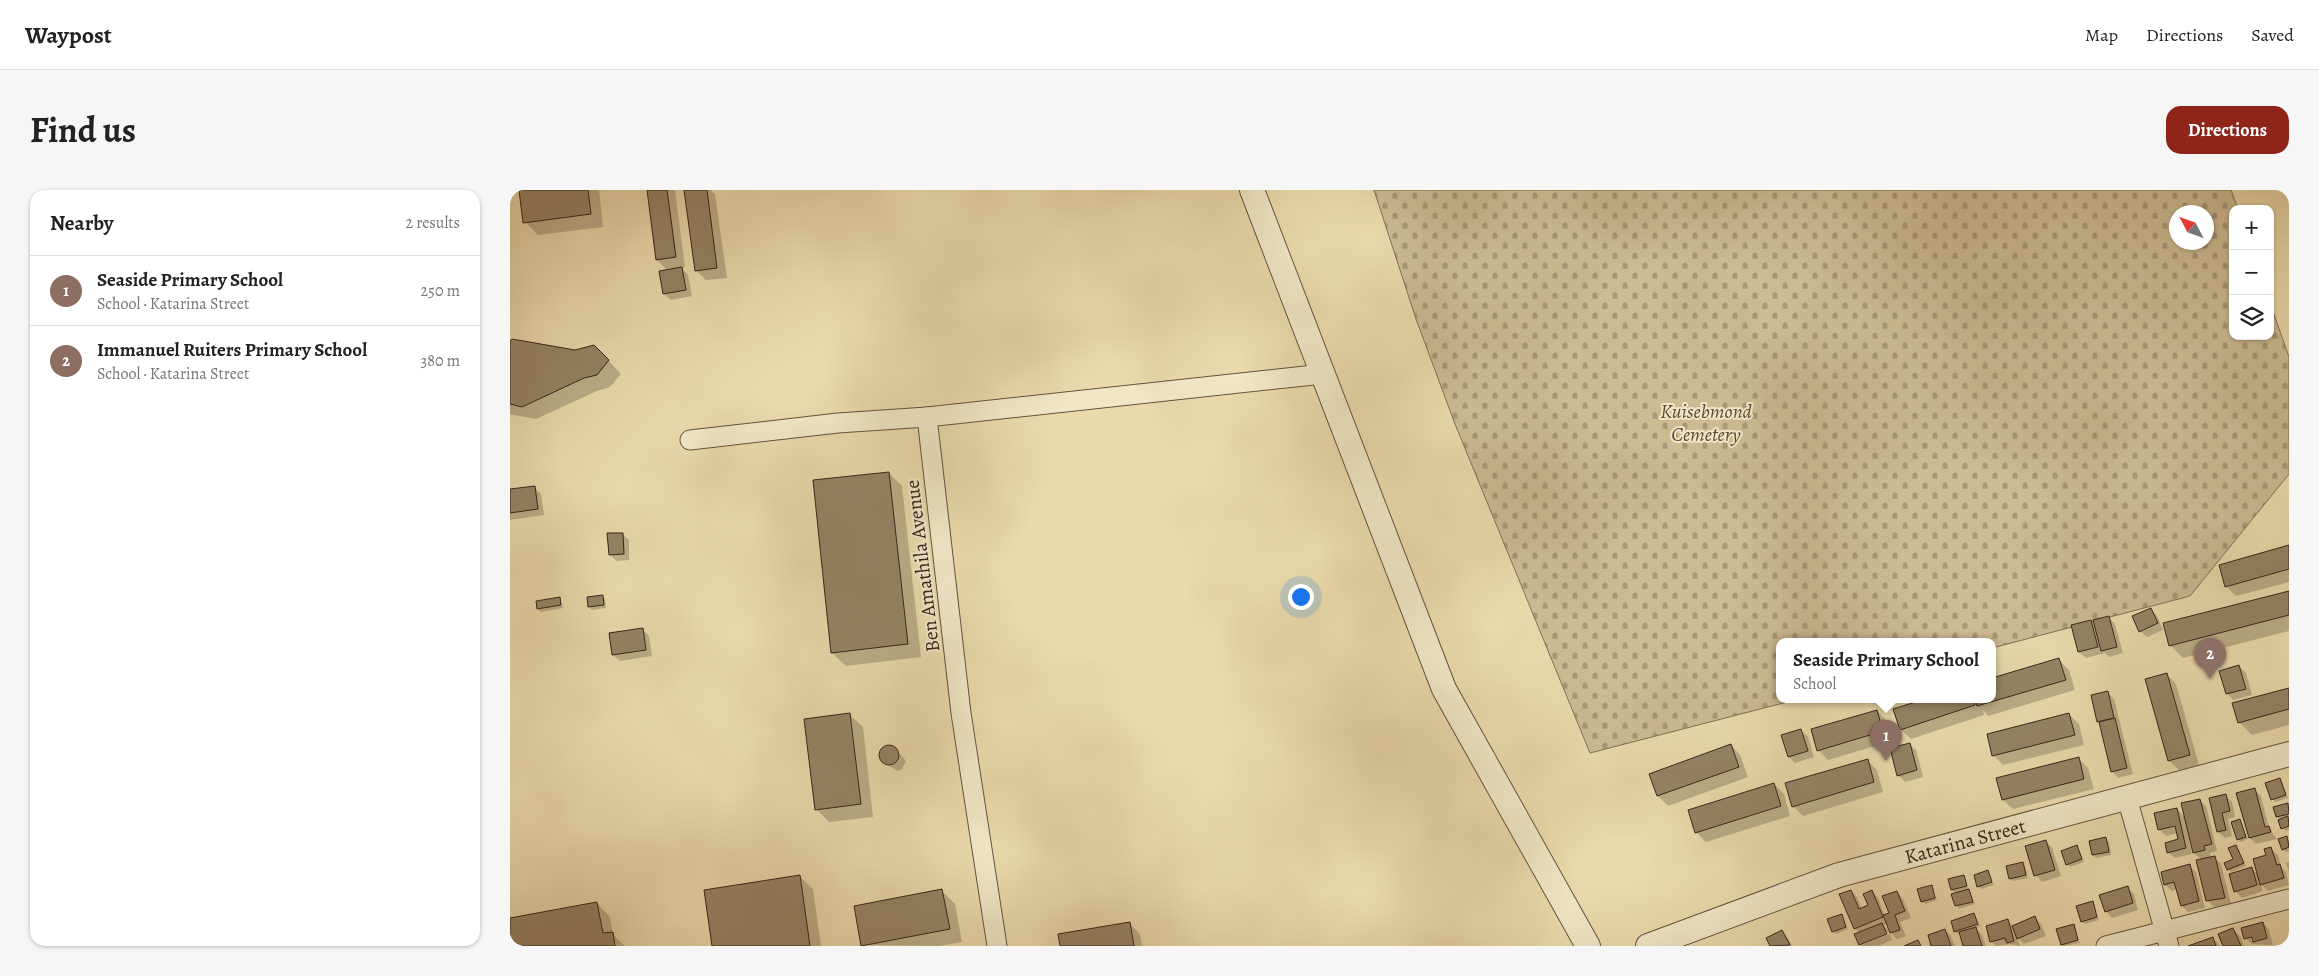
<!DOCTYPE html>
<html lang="en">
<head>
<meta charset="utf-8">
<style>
  body { margin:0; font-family:Alegreya,serif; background:#f6f6f6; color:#222 }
  .controls { position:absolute; right:15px; top:15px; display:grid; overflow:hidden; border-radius:10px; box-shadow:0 1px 4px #0004 }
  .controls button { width:45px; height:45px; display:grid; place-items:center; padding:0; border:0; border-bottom:1px solid #e0e0e0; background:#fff; color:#222; font:25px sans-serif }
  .compass { position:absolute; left:1659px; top:15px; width:45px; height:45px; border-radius:50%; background:#fff; box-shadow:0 1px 4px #0004; rotate:311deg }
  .you { position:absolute; left:790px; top:406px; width:18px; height:18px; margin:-12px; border:4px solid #fff; border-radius:50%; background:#1a73e8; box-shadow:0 0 0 8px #1a73e833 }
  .badge { display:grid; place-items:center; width:32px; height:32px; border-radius:50%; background:#8f2418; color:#fff; font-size:16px; font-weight:700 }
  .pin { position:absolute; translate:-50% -41px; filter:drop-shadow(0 1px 2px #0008) }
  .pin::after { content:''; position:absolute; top:26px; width:18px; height:15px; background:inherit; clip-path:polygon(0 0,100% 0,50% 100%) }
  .popup { position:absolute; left:1266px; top:448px; width:220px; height:65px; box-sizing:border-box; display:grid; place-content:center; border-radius:10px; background:#fff; filter:drop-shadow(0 1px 4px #0005); font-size:16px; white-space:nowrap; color:#767676 }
  .popup b { font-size:19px; color:#222 }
  .popup::after { content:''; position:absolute; left:50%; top:100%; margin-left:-10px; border:10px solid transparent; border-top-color:#fff }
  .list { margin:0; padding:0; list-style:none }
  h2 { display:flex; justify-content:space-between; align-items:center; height:65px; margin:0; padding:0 20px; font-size:21px }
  h2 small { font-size:16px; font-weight:400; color:#767676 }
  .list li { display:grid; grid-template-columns:32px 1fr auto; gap:15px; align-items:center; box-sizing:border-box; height:70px; padding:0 20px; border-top:1px solid #e0e0e0 }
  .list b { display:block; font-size:19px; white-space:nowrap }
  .list p { margin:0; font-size:16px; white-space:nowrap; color:#767676 }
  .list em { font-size:16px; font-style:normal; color:#767676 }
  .icon { flex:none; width:28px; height:28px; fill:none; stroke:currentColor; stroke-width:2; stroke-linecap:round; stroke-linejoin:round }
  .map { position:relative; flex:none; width:1779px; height:756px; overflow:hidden; border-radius:15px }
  header { display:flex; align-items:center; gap:30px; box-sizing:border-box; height:70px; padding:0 25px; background:#fff; border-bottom:1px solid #e0e0e0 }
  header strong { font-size:24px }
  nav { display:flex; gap:28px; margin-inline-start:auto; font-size:18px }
  .intro { display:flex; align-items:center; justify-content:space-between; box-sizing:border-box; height:120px; padding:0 30px }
  h1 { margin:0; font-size:35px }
  .button { padding:12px 22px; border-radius:15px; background:#8f2418; color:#fff; font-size:18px; font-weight:700 }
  main { display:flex; gap:30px; padding:0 30px }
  aside { flex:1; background:#fff; border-radius:15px; box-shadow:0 1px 4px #0004 }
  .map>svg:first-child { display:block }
  .cemetery { fill:url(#cemetery-stones); stroke:#827057; fill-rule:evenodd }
  .shadow { fill:#0003 }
  .building { fill:#958366; stroke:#38241b }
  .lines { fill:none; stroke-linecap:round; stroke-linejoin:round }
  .minor-casing { stroke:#64523f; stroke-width:21 }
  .tertiary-casing { stroke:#64523f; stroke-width:26 }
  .minor { stroke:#f1e7c8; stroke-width:19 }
  .tertiary { stroke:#f1e7c8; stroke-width:24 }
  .labels { text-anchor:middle; stroke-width:4; stroke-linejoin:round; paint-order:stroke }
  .park-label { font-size:20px; font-style:italic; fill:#5d4a39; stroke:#f1e7c8 }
  .street-label { font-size:20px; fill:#38241b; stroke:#f1e7c8 }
</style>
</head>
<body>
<header>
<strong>Waypost</strong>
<nav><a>Map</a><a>Directions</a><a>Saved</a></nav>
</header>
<div class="intro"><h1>Find us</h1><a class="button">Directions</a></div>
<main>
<aside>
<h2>Nearby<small>2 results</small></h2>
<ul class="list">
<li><span class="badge" style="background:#8d6e63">1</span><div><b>Seaside Primary School</b><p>School · Katarina Street</p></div><em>250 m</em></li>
<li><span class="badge" style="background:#8d6e63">2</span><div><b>Immanuel Ruiters Primary School</b><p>School · Katarina Street</p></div><em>380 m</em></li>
</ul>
</aside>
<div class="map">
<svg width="1779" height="756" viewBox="0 0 1779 756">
  <defs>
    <pattern id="cemetery-stones" width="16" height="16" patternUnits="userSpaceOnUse" patternTransform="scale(1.25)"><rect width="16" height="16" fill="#ccbb93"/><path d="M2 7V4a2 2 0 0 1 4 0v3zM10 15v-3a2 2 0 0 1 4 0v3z" fill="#a79877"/></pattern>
  </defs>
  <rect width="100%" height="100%" fill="#eadaab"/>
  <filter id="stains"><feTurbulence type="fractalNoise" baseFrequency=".004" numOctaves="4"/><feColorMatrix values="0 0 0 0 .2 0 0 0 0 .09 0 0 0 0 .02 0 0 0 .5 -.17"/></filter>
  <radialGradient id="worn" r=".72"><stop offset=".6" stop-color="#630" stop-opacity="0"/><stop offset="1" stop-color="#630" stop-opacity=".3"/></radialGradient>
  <path class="cemetery" d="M864 0H1721L1728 19H1723V146H1760V113L1779 167V284L1680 406 1482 458V452H1270V510H1285L1080 563 945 234 906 129ZM1666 22H1696V52H1666Z"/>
  <g class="shadow">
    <path d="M11 0H89L93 37 28 45 15 32Z"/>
    <path d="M138 0H165L175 77 171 78 178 85 182 106 161 110 154 104 158 81 147 70Z"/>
    <path d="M176 0H203L201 1 205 4 217 88 196 90 187 81Z"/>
    <path d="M0 152 97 169 111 184 100 197 87 201 26 229 0 224Z"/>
    <path d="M379 283 392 296 411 467 336 476 322 463Z"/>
    <path d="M24 297 31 304 34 325 0 330V300Z"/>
    <path d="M112 344 119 350V370L106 371 100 364Z"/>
    <path d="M1779 357V392L1726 406 1716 396Z"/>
    <path d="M1779 402V441L1673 468 1660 455Z"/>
    <path d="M92 406 95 409 96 418 82 420 79 417 78 408Z"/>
    <path d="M49 408 53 418 31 422 28 419 27 412Z"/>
    <path d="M1641 419 1647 426 1653 440 1637 447 1630 441Z"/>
    <path d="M1598 427 1605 434 1613 463 1599 467 1595 463 1576 468 1569 462 1581 431 1586 436Z"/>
    <path d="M132 439 139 446 142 466 110 471 103 465Z"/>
    <path d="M1549 470 1559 480 1565 500 1478 526 1473 520 1474 525 1401 549 1391 540 1384 520 1415 510H1482Z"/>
    <path d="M1729 476 1736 483 1742 505 1723 510 1717 503Z"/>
    <path d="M1656 484 1666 494 1689 575 1669 580 1659 571Z"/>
    <path d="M1779 499V535L1742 545 1729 532Z"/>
    <path d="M1597 502 1604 509 1623 584 1608 588 1602 581 1582 506Z"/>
    <path d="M1367 521 1377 531 1382 551 1318 570 1308 560Z"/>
    <path d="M339 524 353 537 363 627 319 632 306 619Z"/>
    <path d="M1559 524 1569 534 1574 555 1493 575 1483 565Z"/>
    <path d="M1291 540 1298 547 1304 567 1285 573 1279 567Z"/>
    <path d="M1399 554 1406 560 1413 587 1395 592 1388 585Z"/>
    <path d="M1221 555 1230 565 1238 587 1158 616 1148 606 1141 584Z"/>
    <path d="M379 556 394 568 396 572 391 580 387 581 371 570 370 565 375 557Z"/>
    <path d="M1568 568 1578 578 1584 599 1503 619 1493 610Z"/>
    <path d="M1357 570 1367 580 1373 602 1293 626 1283 616Z"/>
    <path d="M1769 589 1778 608 1765 612 1763 609Z"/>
    <path d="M1264 594 1274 604 1280 626 1196 652 1186 642Z"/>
    <path d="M1744 599 1751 606 1759 638 1767 649 1746 654 1739 647Z"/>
    <path d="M1716 606 1722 612 1725 627 1718 629 1722 646 1715 648 1708 642 1701 609Z"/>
    <path d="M1690 610 1696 616 1707 661 1700 663 1701 668 1704 667 1711 674 1721 714 1704 717 1697 710 1692 670 1684 663 1681 650 1679 651 1682 664 1665 668 1658 662 1670 650 1668 643 1656 646 1649 639 1667 619 1676 629Z"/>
    <path d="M1777 615 1779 640 1775 641 1767 626Z"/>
    <path d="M1730 631 1738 649 1731 652 1728 649Z"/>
    <path d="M1776 647 1779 650V661L1776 662 1773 659Z"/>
    <path d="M1596 649 1599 652 1601 665 1586 668 1583 665Z"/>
    <path d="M1536 651 1542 658 1551 686 1532 692 1526 685Z"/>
    <path d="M1566 656 1574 672 1560 677 1558 674Z"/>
    <path d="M1726 657 1736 676 1721 682 1718 679 1724 670Z"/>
    <path d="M1761 659 1768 665 1771 677 1776 682 1779 695 1758 701 1751 694 1753 701 1732 708 1725 701 1742 679 1749 686Z"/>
    <path d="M1779 672V682L1776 673Z"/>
    <path d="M1512 673 1515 676 1518 688 1503 691 1500 689Z"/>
    <path d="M1679 676 1686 682 1695 718 1678 722 1672 716 1667 699 1662 701 1655 695Z"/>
    <path d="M1478 682 1484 695 1471 699 1468 696Z"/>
    <path d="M289 686 303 699 311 756H204Z"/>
    <path d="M1453 686 1465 714 1449 719 1443 704H1446L1442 700 1440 690Z"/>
    <path d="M1421 696 1427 710 1415 714 1412 711Z"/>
    <path d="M1617 697 1624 704 1628 720 1602 728 1596 721Z"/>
    <path d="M432 701 445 714 452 752 429 756 352 755Z"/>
    <path d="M1341 701 1347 707 1352 719 1359 716 1361 701 1368 708 1375 726 1380 724 1387 702 1393 709 1401 728 1390 732 1396 746 1387 749 1381 743 1382 740 1377 734 1373 735 1379 741 1351 752V755L1380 744 1382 750 1368 756H1351L1350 754V743L1345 738Z"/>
    <path d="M87 713 100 727 103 745 115 756H0V729Z"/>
    <path d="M1582 713 1589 730 1575 734 1572 731Z"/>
    <path d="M1332 725 1338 739 1326 744 1323 741Z"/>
    <path d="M1464 725 1470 736 1465 738 1472 745 1476 756H1455L1451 743 1448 744 1445 741Z"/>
    <path d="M1524 728 1531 734 1536 746 1514 754 1507 747 1510 756 1500 754 1486 756 1481 751 1498 731 1503 736Z"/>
    <path d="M1753 733 1759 740 1763 755 1742 754 1735 748Z"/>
    <path d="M620 734 630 744 632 756H551Z"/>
    <path d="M1563 736 1570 753 1554 756 1552 754Z"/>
    <path d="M1723 739 1730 746 1734 756H1714Z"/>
    <path d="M1435 740 1441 746 1445 756H1423Z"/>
    <path d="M1271 741 1278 748 1282 756H1262L1258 748Z"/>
    <path d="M1703 749 1710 756H1682Z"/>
  </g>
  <g class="building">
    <path d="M9 0H78L81 24 13 33Z"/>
    <path d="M137 0H157L166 67 146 70Z"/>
    <path d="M174 0H197L207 78 185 81Z"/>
    <path d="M172 77 176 100 153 104 149 81Z"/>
    <path d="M2 149 65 160 84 155 99 170 87 185 74 188 12 217 0 214V151Z"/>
    <path d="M379 282 398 454 321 463 303 290Z"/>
    <path d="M25 296 28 319 0 323V299Z"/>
    <path d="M97 343H113L114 364 99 365Z"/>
    <path d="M1779 355V379L1715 397 1709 375Z"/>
    <path d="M1779 401V425L1659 456 1653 433Z"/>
    <path d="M93 405 94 415 78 417 77 407Z"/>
    <path d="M50 407 51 415 27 419 26 411Z"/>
    <path d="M1641 418 1648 433 1629 442 1622 426Z"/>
    <path d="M1599 426 1607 457 1591 461 1583 430Z"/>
    <path d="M1581 430 1588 457 1568 462 1561 435Z"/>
    <path d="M133 438 136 460 102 465 99 443Z"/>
    <path d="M1549 468 1556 490 1467 516 1465 510H1482V488Z"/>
    <path d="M1729 475 1736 499 1716 504 1709 481Z"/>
    <path d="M1657 483 1680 565 1658 571 1635 489Z"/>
    <path d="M1779 498V519L1728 533 1722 513Z"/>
    <path d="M1598 501 1604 528 1587 532 1581 505Z"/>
    <path d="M1412 510H1463L1465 515 1390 540 1383 519Z"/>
    <path d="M1367 520 1373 541 1307 561 1301 539Z"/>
    <path d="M340 523 351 614 305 620 294 529Z"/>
    <path d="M1559 523 1565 545 1482 566 1477 544Z"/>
    <path d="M1605 528 1617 578 1601 582 1589 532Z"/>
    <path d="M1291 539 1298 561 1278 567 1271 545Z"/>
    <path d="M1400 553 1407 580 1387 586 1380 558Z"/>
    <path d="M1221 554 1229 577 1147 606 1139 584Z"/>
    <circle cx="379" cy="565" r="10"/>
    <path d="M1569 567 1574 589 1492 610 1486 588Z"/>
    <path d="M1358 569 1364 592 1282 617 1275 593Z"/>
    <path d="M1770 588 1776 605 1761 610 1755 593Z"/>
    <path d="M1264 593 1271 616 1185 643 1178 620Z"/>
    <path d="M1745 598 1755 637 1759 636 1761 642 1739 648 1726 603Z"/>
    <path d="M1716 604 1720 621 1712 623 1716 640 1707 642 1699 608Z"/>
    <path d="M1690 609 1702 654 1694 656 1695 660 1683 663 1671 613Z"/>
    <path d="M1778 613 1779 624 1766 627 1763 617Z"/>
    <path d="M1667 618 1676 658 1657 663 1655 653 1668 649 1665 636 1648 640 1644 623Z"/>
    <path d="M1778 626 1779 636 1771 639 1768 630Z"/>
    <path d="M1730 629 1736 647 1727 650 1721 632Z"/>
    <path d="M1777 646 1779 657 1772 660 1768 649Z"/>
    <path d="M1596 647 1599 662 1582 665 1579 651Z"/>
    <path d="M1536 650 1545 680 1524 686 1515 656Z"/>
    <path d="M1567 655 1572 669 1556 675 1551 661Z"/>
    <path d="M1726 655 1734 673 1717 680 1714 673 1723 669 1718 658Z"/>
    <path d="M1761 657 1767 675 1770 674 1774 688 1750 695 1743 669 1756 665 1754 659Z"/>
    <path d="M1705 666 1715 708 1696 711 1686 670Z"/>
    <path d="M1513 672 1516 685 1499 689 1496 676Z"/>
    <path d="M1680 674 1689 711 1671 716 1664 692 1654 695 1651 682Z"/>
    <path d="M1742 677 1747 695 1724 702 1719 684Z"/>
    <path d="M1478 680 1482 692 1467 697 1464 685Z"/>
    <path d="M290 685 300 756H202L194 700Z"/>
    <path d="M1454 685 1457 696 1441 700 1438 689Z"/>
    <path d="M1422 695 1425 708 1411 712 1407 699Z"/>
    <path d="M1618 696 1623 713 1595 722 1589 705Z"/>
    <path d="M432 699 440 739 351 756 344 716Z"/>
    <path d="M1459 699 1463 712 1445 716 1441 704Z"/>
    <path d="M1341 700 1349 719 1358 715 1353 704 1362 700 1373 727 1344 739 1329 704Z"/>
    <path d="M1387 701 1395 721 1385 725 1390 740 1380 743 1373 725 1379 723 1372 706Z"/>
    <path d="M1583 711 1587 727 1571 732 1566 716Z"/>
    <path d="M87 712 93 743 103 742 105 756H0V728Z"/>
    <path d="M1464 723 1468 734 1444 742 1441 731Z"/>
    <path d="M1332 724 1336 737 1322 742 1317 729Z"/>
    <path d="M1525 726 1530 739 1507 749 1502 736Z"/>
    <path d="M1498 729 1504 751 1497 753 1495 748 1480 752 1476 736Z"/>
    <path d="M620 732 624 756H550L548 744Z"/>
    <path d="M1753 732 1757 748 1743 752 1742 747 1734 749 1731 738Z"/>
    <path d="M1372 733 1377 744 1349 755 1344 744Z"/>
    <path d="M1564 734 1568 750 1551 755 1546 739Z"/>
    <path d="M1466 737 1472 756H1453L1449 742Z"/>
    <path d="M1723 738 1731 756H1713L1708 744Z"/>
    <path d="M1435 739 1441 756H1421L1418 745Z"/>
    <path d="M1272 740 1280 755 1260 756 1256 748Z"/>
    <path d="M1703 747 1706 756H1678Z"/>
    <path d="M1408 750 1411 756H1394Z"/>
  </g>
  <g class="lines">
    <defs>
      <g id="minor">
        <path d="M417 227 813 184"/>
        <path d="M180 250 328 233 417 227 451 523 487 756"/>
        <path d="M1617 608 1659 756"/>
        <path d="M1596 756 1779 709"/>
      </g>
      <g id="tertiary">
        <path d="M742 0 934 499 1078 756"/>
        <path d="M1138 756 1329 685 1779 564"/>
      </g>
    </defs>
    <use href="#minor" class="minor-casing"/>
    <use href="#tertiary" class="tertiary-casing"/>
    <use href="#minor" class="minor"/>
    <use href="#tertiary" class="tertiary"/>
  </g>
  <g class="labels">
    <g class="park-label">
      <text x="1196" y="228">Kuisebmond<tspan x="1196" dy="23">Cemetery</tspan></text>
    </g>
    <g class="street-label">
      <text transform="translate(412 376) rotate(-97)" y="7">Ben Amathila Avenue</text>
      <text transform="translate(1455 651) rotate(-15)" y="7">Katarina Street</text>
    </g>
  </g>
  <rect width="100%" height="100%" filter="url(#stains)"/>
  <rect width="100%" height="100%" fill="url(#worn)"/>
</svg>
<div class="controls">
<button>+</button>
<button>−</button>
<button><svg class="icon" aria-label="layers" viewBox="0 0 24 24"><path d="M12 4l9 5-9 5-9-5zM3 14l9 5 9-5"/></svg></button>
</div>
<svg class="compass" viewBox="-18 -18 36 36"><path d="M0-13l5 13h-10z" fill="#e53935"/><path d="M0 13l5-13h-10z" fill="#767676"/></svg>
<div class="you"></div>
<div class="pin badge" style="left:1376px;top:571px;background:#8d6e63">1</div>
<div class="popup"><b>Seaside Primary School</b>School</div>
<div class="pin badge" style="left:1700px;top:489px;background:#8d6e63">2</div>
</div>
</main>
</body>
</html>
